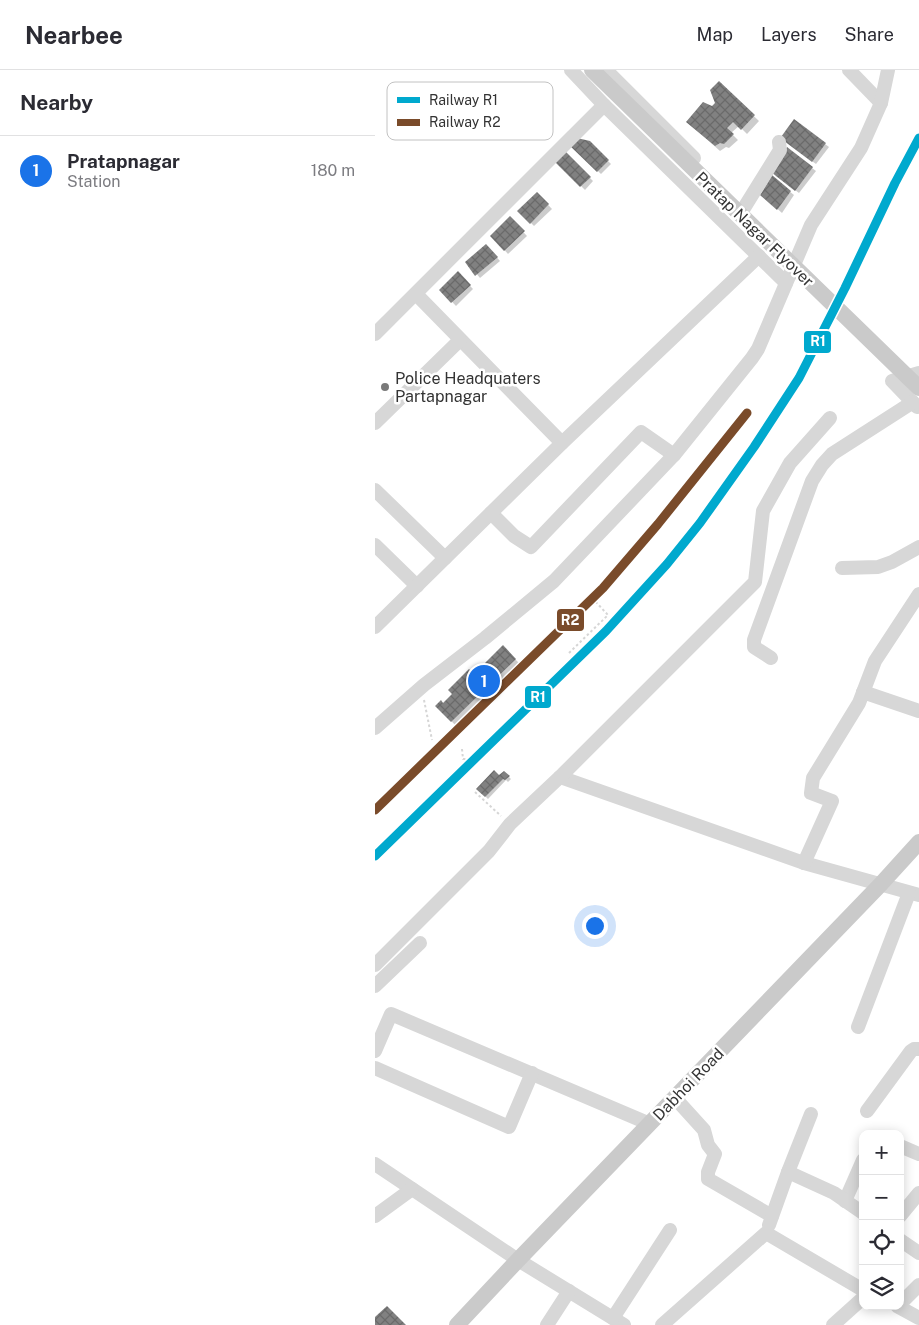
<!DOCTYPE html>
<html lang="en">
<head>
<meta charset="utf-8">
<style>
  body { margin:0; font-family:"Public Sans",sans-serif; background:#f7f7f7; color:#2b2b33 }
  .controls { position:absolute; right:15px; bottom:15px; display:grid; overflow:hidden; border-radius:10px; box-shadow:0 2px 12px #0003 }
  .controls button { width:45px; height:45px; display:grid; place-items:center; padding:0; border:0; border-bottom:1px solid #e1e1e2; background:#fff; color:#2b2b33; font:25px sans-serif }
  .you { position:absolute; left:219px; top:855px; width:18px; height:18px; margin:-12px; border:4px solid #fff; border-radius:50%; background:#1a73e8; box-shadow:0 0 0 8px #1a73e833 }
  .badge { display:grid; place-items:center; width:32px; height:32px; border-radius:50%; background:#1a73e8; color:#fff; font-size:16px; font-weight:700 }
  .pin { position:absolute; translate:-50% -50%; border:2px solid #fff; box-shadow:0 1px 5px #0006 }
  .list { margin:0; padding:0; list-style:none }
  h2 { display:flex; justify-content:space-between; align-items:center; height:65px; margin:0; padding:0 20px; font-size:21px }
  h2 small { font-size:16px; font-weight:400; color:#7c7c81 }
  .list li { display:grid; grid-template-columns:32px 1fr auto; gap:15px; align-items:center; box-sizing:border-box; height:70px; padding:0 20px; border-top:1px solid #e1e1e2 }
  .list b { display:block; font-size:19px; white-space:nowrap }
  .list p { margin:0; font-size:16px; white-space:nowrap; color:#7c7c81 }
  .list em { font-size:16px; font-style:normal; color:#7c7c81 }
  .icon { flex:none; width:28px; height:28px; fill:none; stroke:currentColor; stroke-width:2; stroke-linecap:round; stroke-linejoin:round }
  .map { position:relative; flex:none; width:544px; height:1255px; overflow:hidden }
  header { display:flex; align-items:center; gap:30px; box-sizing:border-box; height:70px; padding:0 25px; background:#fff; border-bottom:1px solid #e1e1e2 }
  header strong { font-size:24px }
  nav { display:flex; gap:28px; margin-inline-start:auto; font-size:18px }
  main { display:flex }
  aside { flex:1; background:#fff }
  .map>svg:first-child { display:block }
  .shadow { fill:#0003 }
  .building { fill:url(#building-cross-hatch) }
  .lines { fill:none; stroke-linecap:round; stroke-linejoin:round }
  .path { stroke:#d6d6d6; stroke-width:2; stroke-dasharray:2.5 2.5; stroke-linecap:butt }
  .minor { stroke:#d7d7d7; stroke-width:14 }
  .major { stroke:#cacaca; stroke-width:16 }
  .major-bridge { stroke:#cacaca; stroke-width:16 }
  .rail-1-casing { stroke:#fff; stroke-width:12 }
  .rail-2-casing { stroke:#fff; stroke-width:12 }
  .rail-1 { stroke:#00a9ce; stroke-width:9 }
  .rail-2 { stroke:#7a4b2a; stroke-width:9 }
  .poi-dot { fill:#7a7a7a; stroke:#fff; stroke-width:2 }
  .labels { text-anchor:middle; stroke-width:5; stroke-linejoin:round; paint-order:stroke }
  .street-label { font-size:16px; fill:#333; stroke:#fff }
  .poi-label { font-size:16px; fill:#333; stroke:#fff; text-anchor:start }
  .key { fill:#fff; stroke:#c2c2c2; stroke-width:1 }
  .key-label { font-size:14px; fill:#333 }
  .line-badge { stroke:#fff; stroke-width:2 }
  .badge-label { font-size:14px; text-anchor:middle; font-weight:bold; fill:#fff }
</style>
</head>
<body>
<header>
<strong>Nearbee</strong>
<nav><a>Map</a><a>Layers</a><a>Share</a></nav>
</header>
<main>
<aside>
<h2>Nearby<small></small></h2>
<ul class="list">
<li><span class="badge">1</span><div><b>Pratapnagar</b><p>Station</p></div><em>180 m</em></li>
</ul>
</aside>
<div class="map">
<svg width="544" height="1255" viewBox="0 0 544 1255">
  <defs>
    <pattern id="building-cross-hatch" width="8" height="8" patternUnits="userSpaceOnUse" patternTransform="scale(1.25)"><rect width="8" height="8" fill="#818181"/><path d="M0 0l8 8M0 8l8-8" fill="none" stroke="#6a6a6a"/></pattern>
  </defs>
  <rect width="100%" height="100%" fill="#fff"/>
  <g class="shadow">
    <path d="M344 13 384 51 372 64 364 56 356 63 363 70 354 78 351 77 345 81 318 57 342 34Z"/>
    <path d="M214 72 236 94 226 104 196 75Z"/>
    <path d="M450 74 454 77 441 94 415 75Z"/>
    <path d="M412 79 441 101 424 123 401 106Z"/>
    <path d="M190 83 218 111 210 120 182 92Z"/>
    <path d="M397 107 419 125 407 143 387 125Z"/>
    <path d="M162 123 177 139 159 156 144 141Z"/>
    <path d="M135 148 152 166 133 184 117 166Z"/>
    <path d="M111 175 125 191 105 208 92 192Z"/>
    <path d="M83 203 98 219 81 236 66 220Z"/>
    <path d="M128 577 145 594 81 656 62 636 68 634Z"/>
    <path d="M161 615 163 618 159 622 157 620Z"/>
    <path d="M129 702 136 709 133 712 131 710 113 729 103 719 124 707Z"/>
  </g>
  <g class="building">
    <path d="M344 11 380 45 366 60 358 52 352 58 359 64 349 74 345 73 340 76 311 52 328 32 337 36 340 33 335 20Z"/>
    <path d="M419 49 451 73 437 92 409 71 406 67Z"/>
    <path d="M202 68 215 71 234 90 222 102 194 75Z"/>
    <path d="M412 77 438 97 420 121 396 102Z"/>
    <path d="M190 81 216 107 205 117 180 92Z"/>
    <path d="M397 105 416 121 402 140 385 125Z"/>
    <path d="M162 122 174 134 155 154 142 141Z"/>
    <path d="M135 146 150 161 129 181 115 166Z"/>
    <path d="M111 174 123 187 100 206 90 192Z"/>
    <path d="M83 201 96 215 76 233 64 220Z"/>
    <path d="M128 575 141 589 76 652 60 636 66 630 68 633 77 624 73 620 94 599 99 604Z"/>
    <path d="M119 700 124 705 129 701 135 706 130 710 128 709 110 727 101 719Z"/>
    <path d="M12 1236 31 1255H0V1247Z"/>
  </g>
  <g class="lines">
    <g class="path">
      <path d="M194 583 233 545 218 529"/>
      <path d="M49 630 57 670"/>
      <path d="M87 679 88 689H94"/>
      <path d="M100 722 126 746"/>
    </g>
    <g class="minor">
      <path d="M196 0 229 35 411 213"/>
      <path d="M231 0 319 88"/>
      <path d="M474 0 506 33"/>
      <path d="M369 138 405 80 404 72"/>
      <path d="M41 224 187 373"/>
      <path d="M0 264 229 35"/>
      <path d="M542 337 517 311 544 303"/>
      <path d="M0 353 85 270"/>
      <path d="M0 420 70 488"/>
      <path d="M116 443 139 466 156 477 266 362 299 385"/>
      <path d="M0 475 42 516"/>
      <path d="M467 498 503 497 517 492 544 477"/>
      <path d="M0 557 187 373 384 186"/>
      <path d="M396 588 379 577V570L437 411 447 395 457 384 538 332"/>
      <path d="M488 622 544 641"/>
      <path d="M0 658 49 615 110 568 179 511 299 385 377 288 383 279 436 155 486 78 506 33 513 0"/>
      <path d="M185 707 429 793 544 825"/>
      <path d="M429 793 457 731 436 723 438 708 484 633 500 591 544 524"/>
      <path d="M0 895 114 781 135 754 188 704 380 512 388 441 415 393 455 348"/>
      <path d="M0 916 45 873"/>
      <path d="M483 957 534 823"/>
      <path d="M0 981 16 944 275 1054"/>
      <path d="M0 998 134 1057 157 1003"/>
      <path d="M300 1028 329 1060 333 1075 340 1084 333 1102V1109L397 1146"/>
      <path d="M492 1041 536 981 539 979H544"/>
      <path d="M525 1076 544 1084"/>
      <path d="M0 1094 143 1190 249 1255"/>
      <path d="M413 1102 436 1044"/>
      <path d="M470 1131 488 1090"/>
      <path d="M0 1146 37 1119"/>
      <path d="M525 1146 544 1123"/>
      <path d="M394 1155 413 1102 459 1123 488 1143"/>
      <path d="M525 1170 544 1183"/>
      <path d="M525 1234 544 1215"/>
      <path d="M522 1236 544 1248"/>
      <path d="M238 1248 295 1160"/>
      <path d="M172 1255 194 1221"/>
      <path d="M287 1255 391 1163 488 1220"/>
      <path d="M458 1255 488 1228"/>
    </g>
    <path class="major" d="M82 1255 143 1190 505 815 544 772"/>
    <path class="major-bridge" d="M217 0 544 318"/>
    <defs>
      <path id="rail-1" d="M0 786 231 561 292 494 325 453 379 377 424 308 470 218 520 113 544 68"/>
      <path id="rail-2" d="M0 740 228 518 283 454 372 343"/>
    </defs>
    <use href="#rail-1" class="rail-1-casing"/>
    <use href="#rail-2" class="rail-2-casing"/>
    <use href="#rail-1" class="rail-1"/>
    <use href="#rail-2" class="rail-2"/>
  </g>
  <circle class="poi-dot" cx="10" cy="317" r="5"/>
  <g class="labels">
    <g class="street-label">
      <text transform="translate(380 159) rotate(44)" y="6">Pratap Nagar Flyover</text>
      <text transform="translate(313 1014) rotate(-46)" y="6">Dabhoi Road</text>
    </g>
    <g class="poi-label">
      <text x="20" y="314">Police Headquaters<tspan x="20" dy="18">Partapnagar</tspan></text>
    </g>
  </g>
  <rect x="12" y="12" width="166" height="58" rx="8" class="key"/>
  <rect x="22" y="27" width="23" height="6" fill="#00a9ce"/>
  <rect x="22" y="49" width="23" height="7" fill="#7a4b2a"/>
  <g class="key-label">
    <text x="54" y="35">Railway R1</text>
    <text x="54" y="57">Railway R2</text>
  </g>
  <g class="line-badge">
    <rect x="428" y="260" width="29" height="24" rx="5" fill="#00a9ce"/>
    <rect x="181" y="538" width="29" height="24" rx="5" fill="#7a4b2a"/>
    <rect x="149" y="615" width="28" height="24" rx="5" fill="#00a9ce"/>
  </g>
  <g class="badge-label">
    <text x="443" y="276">R1</text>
    <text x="195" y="555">R2</text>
    <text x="163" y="632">R1</text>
  </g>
</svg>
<div class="controls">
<button>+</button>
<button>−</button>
<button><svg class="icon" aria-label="locate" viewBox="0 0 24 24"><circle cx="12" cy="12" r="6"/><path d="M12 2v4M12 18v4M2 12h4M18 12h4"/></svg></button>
<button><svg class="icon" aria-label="layers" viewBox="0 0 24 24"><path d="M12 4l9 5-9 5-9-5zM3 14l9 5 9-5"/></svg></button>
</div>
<div class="you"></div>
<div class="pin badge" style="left:109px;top:611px">1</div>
</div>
</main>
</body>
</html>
